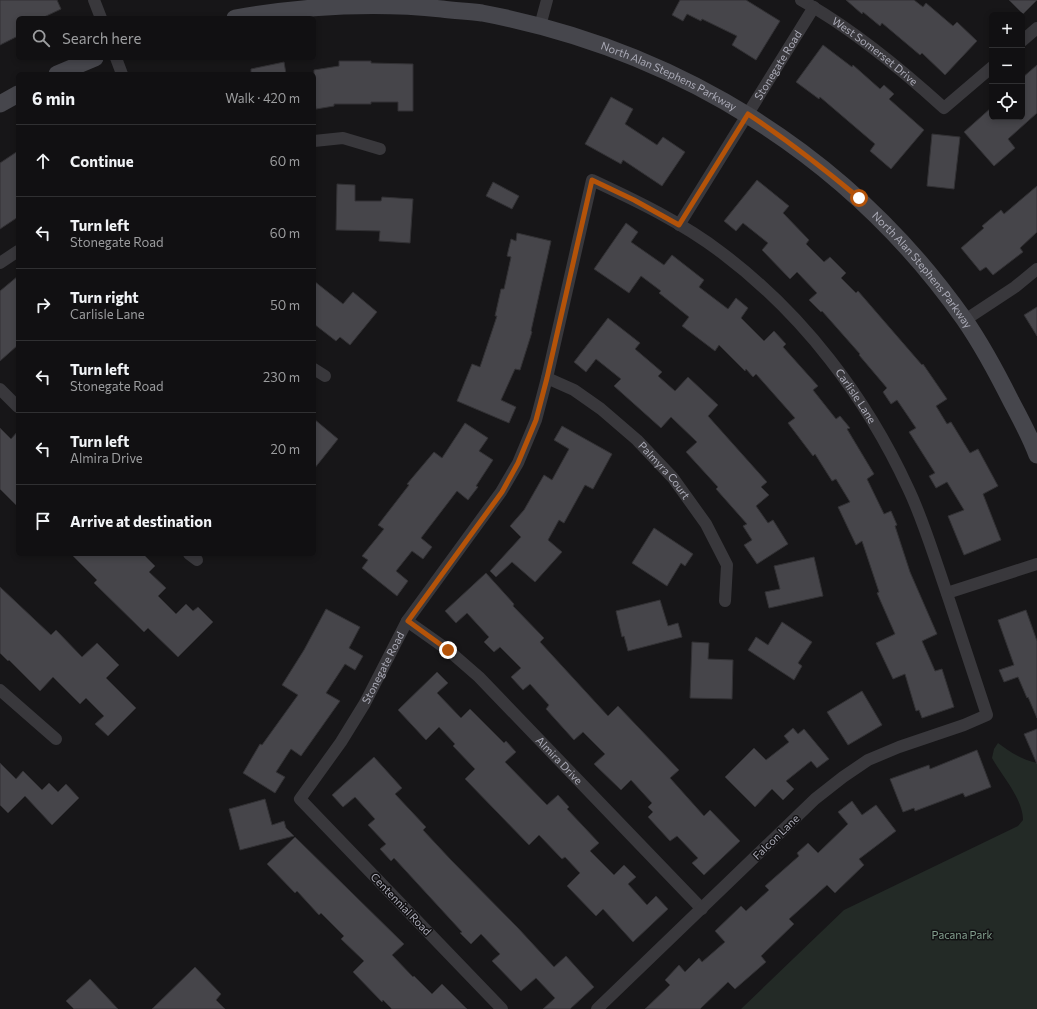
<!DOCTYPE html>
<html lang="en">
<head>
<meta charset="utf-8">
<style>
  body { margin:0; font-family:Commissioner,sans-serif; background:#1e1e20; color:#f1f3f6 }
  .controls { position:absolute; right:12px; top:12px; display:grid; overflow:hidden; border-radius:6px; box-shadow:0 2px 6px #0003 }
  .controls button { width:36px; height:36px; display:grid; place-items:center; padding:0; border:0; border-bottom:1px solid #303032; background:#111012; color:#f1f3f6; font:20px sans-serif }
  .stop { position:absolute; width:12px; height:12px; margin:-9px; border:3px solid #b45309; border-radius:50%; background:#fff }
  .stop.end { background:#b45309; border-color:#fff; box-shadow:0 1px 4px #0008 }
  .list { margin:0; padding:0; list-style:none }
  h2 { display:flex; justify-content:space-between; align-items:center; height:52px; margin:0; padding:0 16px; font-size:17px }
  h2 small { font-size:13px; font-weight:400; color:#9c9d9f }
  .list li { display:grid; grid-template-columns:26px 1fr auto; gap:12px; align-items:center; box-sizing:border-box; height:72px; padding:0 16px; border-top:1px solid #303032 }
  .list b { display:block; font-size:15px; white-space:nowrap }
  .list p { margin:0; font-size:13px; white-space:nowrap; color:#9c9d9f }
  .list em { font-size:13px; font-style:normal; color:#9c9d9f }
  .icon { flex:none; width:22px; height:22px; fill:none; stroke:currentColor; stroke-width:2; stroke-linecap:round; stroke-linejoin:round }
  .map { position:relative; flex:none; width:1037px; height:1009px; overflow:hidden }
  .search { position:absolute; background:#111012; box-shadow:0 2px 6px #0003; left:16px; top:16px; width:300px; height:44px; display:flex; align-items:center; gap:10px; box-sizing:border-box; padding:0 14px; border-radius:6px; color:#9c9d9f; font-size:15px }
  .panel { position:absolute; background:#111012; box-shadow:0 2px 6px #0003; left:16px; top:72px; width:300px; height:484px; border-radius:6px }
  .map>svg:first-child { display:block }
  .green { fill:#232a26 }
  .building { fill:#46454a; stroke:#323134 }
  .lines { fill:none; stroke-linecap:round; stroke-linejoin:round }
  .street { stroke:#39383c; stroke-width:12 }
  .secondary { stroke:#46464c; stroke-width:17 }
  .route { stroke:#b45309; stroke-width:5 }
  .labels { text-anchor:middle; stroke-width:3; stroke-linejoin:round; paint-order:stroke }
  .street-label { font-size:11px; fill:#aaaab6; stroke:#121113 }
  .park-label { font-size:11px; fill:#839f8e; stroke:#121113 }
</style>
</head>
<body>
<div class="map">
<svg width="1037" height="1009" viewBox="0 0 1037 1009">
  <rect width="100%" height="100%" fill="#171618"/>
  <path class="green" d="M998 743C1010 752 1022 760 1037 763V1009H741L844 910 1018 826 1023 820C1023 799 1002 776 992 758L994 749Z"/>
  <g class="building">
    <path d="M0 0H57L61 9 42 18H18V36L0 45Z"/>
    <path d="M680 0H746L780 21 756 60 732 45 737 36 702 19 701 21 687 14 683 21 672 15Z"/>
    <path d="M846 0H914L923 7 926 3 953 26 957 22 977 41 945 75 922 53 920 55 882 23 880 26 863 12 862 14Z"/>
    <path d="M1009 0H1037L1023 14Z"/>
    <path d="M823 45 852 67 853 65 880 89 884 85 894 94 889 99 924 130 891 169 870 151 875 144 820 97 819 99 796 82Z"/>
    <path d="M339 61H371V63L413 64V111H398V102H371V104H334V106L316 109 314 95V70L339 66Z"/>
    <path d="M284 62 286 74H251V69Z"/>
    <path d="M1037 65V113L1008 139 1015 148 994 166 964 132 992 107V117H1022V78Z"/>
    <path d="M611 97 633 109 625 124 657 145 663 137 685 152 662 186 623 160 621 164 585 144Z"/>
    <path d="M932 134 960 137 954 189 927 186Z"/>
    <path d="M18 151V217L0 229V163Z"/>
    <path d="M757 180 789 206 783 213 809 240 806 244 824 262 830 257 846 273 841 278 856 293 858 291 922 365 923 364 947 399 936 406 947 424 951 422 970 453 978 449 998 486 983 494 1001 540 964 555 948 516 964 510 947 482 936 488 929 476 935 473 909 432 916 428 897 400 891 404 883 392 887 388 859 355 860 354 822 311 821 312 809 300 817 293 797 272 790 279 762 250 768 243 743 223 736 231 724 221Z"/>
    <path d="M493 182 519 196 512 209 486 196Z"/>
    <path d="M337 184 355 185V201H381L382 197 413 199 410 243 379 241 380 231 336 230Z"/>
    <path d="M1037 186V232L1020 248 1023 252 993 275 986 267 980 271 961 248 984 228 982 226 1001 210 1004 214Z"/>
    <path d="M626 223 638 232 631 242 664 265 672 255 704 280 699 287 728 309 736 298 748 308 741 318 764 341 774 331 786 344 783 347 818 386 813 390 836 419 840 416 850 428 847 429 874 474 867 479 884 514 891 511 897 525 895 526 910 572 937 634 922 641 935 671 942 669 954 707 922 718 919 710 916 711 905 674 893 679 876 643 895 634 877 593 879 592 862 541 856 545 838 507 850 502 836 479 832 481 815 454 813 456 788 423 795 418 756 374 753 377 746 369 745 371 719 345 715 351 682 326 689 317 659 293 661 291 641 276 629 293 594 269Z"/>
    <path d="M517 233 551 241 531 331 532 332 520 370 515 369 501 400 516 407 509 423 457 401 472 364 480 367 497 316H495L501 289H504L511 257 507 256 511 239 516 241Z"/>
    <path d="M18 276V345L0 361V291Z"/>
    <path d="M314 281 343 304 353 292 377 312 350 345 340 337 336 341 314 324Z"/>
    <path d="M1037 307V336L1024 315Z"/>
    <path d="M608 318 640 343 635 349 662 372 658 376 675 391 688 377 718 405 708 416 767 482 761 487 769 495 756 506 768 523 773 520 788 544 757 564 744 545 752 540 743 526 747 524 716 489 718 487 686 452 697 442 671 417 661 428 614 386 621 379 596 359 586 372 574 362Z"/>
    <path d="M314 419 338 439 314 469Z"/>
    <path d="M465 423 488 438 479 451 493 460 476 486 478 487 468 500 457 491 421 538 432 547 423 559 412 551 396 571 408 581 397 596 362 568 368 560 362 556 384 529 378 525 409 485 407 484 434 452 442 458Z"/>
    <path d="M562 426 612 454 593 489 585 485 564 523 559 520 548 540 562 552 535 582 512 562 496 577 490 571 521 537 510 526 524 510 544 475 552 480 569 449 554 440Z"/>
    <path d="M0 428 11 439 18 431V507L0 489Z"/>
    <path d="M654 528 693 554 685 566 681 563 667 586 632 563Z"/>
    <path d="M71 554H143L155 566 149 572 166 588 158 596 176 614 186 604 193 611 198 607 213 622 178 657 148 628 144 632 94 583 97 580Z"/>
    <path d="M814 557 823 596 769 608 765 592 780 589 774 566Z"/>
    <path d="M486 573 514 604 513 606 544 638 540 642 608 716 618 706 679 770 670 778 704 816 710 810 740 841 704 875 692 863 698 858 677 836 670 841 648 817 653 812 648 807 652 803 631 780 621 790 594 764 605 754 583 732 574 740 546 709 549 705 530 684 523 690 511 677 521 668 500 647 494 652 484 642 489 637 467 613 456 623 445 611Z"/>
    <path d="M0 587 51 635 56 630 82 657 97 643 119 665 106 678 136 708 108 736 95 724 104 716 86 698 80 704 53 677 40 691 9 660 8 661 0 653Z"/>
    <path d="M660 600 668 626 678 623 682 637 628 651 624 636 622 637 616 611Z"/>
    <path d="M326 609 360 627 349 648 363 656 355 670 345 664 326 693 340 701 301 756 291 749 276 772 285 777 275 793 243 773 260 744 262 745 298 695 282 685 304 650Z"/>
    <path d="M1026 610 1037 641V718L1028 697 1027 698 1018 677 1004 682 999 670 1014 665 998 620Z"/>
    <path d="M782 622 812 642 798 663 802 666 794 680 748 650 756 637 768 645Z"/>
    <path d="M692 642 709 643 708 659 733 660 732 699 690 698Z"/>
    <path d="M437 672 448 683 437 693 461 718 470 709 504 743 506 741 516 752 505 762 547 805 558 795 569 807 567 809 599 843 590 851 614 875 624 865 636 877 628 884 647 905 656 896 668 909 633 942 603 909 596 916 567 886 580 873 565 857 562 859 539 835 529 845 465 779 475 769 453 746 455 744 439 727 426 740 398 710Z"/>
    <path d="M862 691 882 725 848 745 827 712Z"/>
    <path d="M793 728 798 734 804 729 829 759 817 768 811 761 786 781 794 789 783 800 772 789 755 807 725 777 754 748 766 760 789 742 784 736Z"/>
    <path d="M1037 729V764L1024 734Z"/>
    <path d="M977 750 991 787 965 797 963 793 915 811 914 808 903 812 890 779 929 765 930 769Z"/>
    <path d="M374 757 402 788 395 794 426 827 423 830 451 860 518 928 554 967 566 956 594 987 570 1009H543L555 998 536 978 521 991 492 961 500 954 481 934 471 944 460 933 462 932 394 858 391 861 380 849 386 844 368 825 375 819 355 797 343 807 332 795Z"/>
    <path d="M0 763 16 779 23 771 42 790 49 783 58 792 66 784 79 798 52 825 25 796 8 813 0 805Z"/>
    <path d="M265 799 272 825 284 821 286 828 294 836 240 850 229 809Z"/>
    <path d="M852 801 862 815 876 805 896 831 859 859 864 865 835 893 827 885 789 919 794 924 761 956 766 962 735 989 728 982 700 1009H645L670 985 665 980 679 965 685 972 699 958 702 962 725 942 715 931 741 906 746 911 769 890 765 886 799 856 797 853 808 843 818 853 848 824 838 812Z"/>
    <path d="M295 837 404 944 392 955 413 977 414 976 432 994 442 984 467 1009H392L383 1000 382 1002 353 972 364 961 341 939 344 936 321 913 319 915 297 891 295 893 267 864Z"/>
    <path d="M195 967 221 994 216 1000 225 1009H152Z"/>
    <path d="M90 979 118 1009H74L66 1001Z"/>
  </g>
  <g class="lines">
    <g class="street">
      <path d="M94 0 101 18"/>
      <path id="s1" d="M801 0C853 29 900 68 944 108L992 67"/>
      <path d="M540 26 547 0"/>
      <path d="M1022 41 1037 28"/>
      <path d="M116 58 122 74"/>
      <path d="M314 141 343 138 380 149"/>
      <path id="s2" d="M679 225 814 7"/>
      <path d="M0 263 18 251"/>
      <path d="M965 320 1015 287 1037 269"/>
      <path d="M314 369 325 376"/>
      <path id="s3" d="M547 378 574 390 601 409 637 440 673 478 706 524 727 565 725 601"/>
      <path d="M0 389 18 407"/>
      <path d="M189 554 197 560"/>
      <path d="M947 593 1037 564"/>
      <path id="s4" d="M407 621 448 650 479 677 702 909"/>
      <path d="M0 690 56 739"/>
      <path id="s5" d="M502 1009 300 799 341 742 365 703 407 621 501 492 518 463 536 420 547 378 592 180C637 201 683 223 722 253 803 314 866 397 908 488 921 515 930 544 940 573 956 620 971 667 987 715L964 725 899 747 868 760 843 777 815 799 597 1009"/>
    </g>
    <g class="secondary">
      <path id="s6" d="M235 18C304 6 372 2 442 9 455 11 469 11 482 13 678 50 849 156 964 319 982 345 997 373 1011 401 1020 418 1030 436 1037 455"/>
      <path d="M57 74 95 58"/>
      <path d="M0 104 18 94"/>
    </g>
  </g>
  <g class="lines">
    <path class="route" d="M448 650 408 621 502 492 518 463 536 420 547 378 592 180 634 200 679 225 748 114C787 140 823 168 859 198"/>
  </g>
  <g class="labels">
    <g class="street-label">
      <text dy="4" stroke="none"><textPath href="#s1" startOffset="90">West Somerset Drive</textPath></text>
      <text dy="4" stroke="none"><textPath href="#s2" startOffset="188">Stonegate Road</textPath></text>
      <text dy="4" stroke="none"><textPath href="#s6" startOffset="446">North Alan Stephens Parkway</textPath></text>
      <text dy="4" stroke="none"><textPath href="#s6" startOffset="769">North Alan Stephens Parkway</textPath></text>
      <text dy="4" stroke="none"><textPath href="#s5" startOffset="1332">Carlisle Lane</textPath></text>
      <text dy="4" stroke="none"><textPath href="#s3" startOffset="151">Palmyra Court</textPath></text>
      <text dy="4" stroke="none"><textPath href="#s5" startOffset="447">Stonegate Road</textPath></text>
      <text dy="4" stroke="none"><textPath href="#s4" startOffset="207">Almira Drive</textPath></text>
      <text transform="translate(776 837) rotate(-44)" y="4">Falcon Lane</text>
      <text transform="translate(401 904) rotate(46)" y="4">Centennial Road</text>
    </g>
    <g class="park-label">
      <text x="962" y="939">Pacana Park</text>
    </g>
  </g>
</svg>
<div class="controls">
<button>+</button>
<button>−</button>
<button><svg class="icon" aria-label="locate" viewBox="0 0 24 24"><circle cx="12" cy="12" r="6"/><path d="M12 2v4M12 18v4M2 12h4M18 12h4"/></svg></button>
</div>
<div class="stop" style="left:859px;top:198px"></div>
<div class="stop end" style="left:448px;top:650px"></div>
<div class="search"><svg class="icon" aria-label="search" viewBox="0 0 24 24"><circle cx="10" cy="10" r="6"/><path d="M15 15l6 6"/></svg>Search here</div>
<section class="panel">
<h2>6 min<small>Walk · 420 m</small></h2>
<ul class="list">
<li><svg class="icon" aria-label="ahead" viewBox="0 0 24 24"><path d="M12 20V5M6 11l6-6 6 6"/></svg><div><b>Continue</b></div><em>60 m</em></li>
<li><svg class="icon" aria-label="left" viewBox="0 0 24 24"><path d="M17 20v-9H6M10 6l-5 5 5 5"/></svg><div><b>Turn left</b><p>Stonegate Road</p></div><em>60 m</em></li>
<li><svg class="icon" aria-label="right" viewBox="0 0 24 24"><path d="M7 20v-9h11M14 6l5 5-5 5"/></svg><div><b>Turn right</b><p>Carlisle Lane</p></div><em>50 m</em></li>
<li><svg class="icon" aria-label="left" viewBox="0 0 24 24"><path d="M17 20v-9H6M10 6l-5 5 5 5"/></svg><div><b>Turn left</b><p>Stonegate Road</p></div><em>230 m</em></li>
<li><svg class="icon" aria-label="left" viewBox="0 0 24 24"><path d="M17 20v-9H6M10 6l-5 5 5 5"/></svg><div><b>Turn left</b><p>Almira Drive</p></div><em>20 m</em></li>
<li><svg class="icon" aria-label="arrive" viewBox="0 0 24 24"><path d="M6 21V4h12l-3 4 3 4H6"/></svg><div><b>Arrive at destination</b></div></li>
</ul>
</section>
</div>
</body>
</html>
